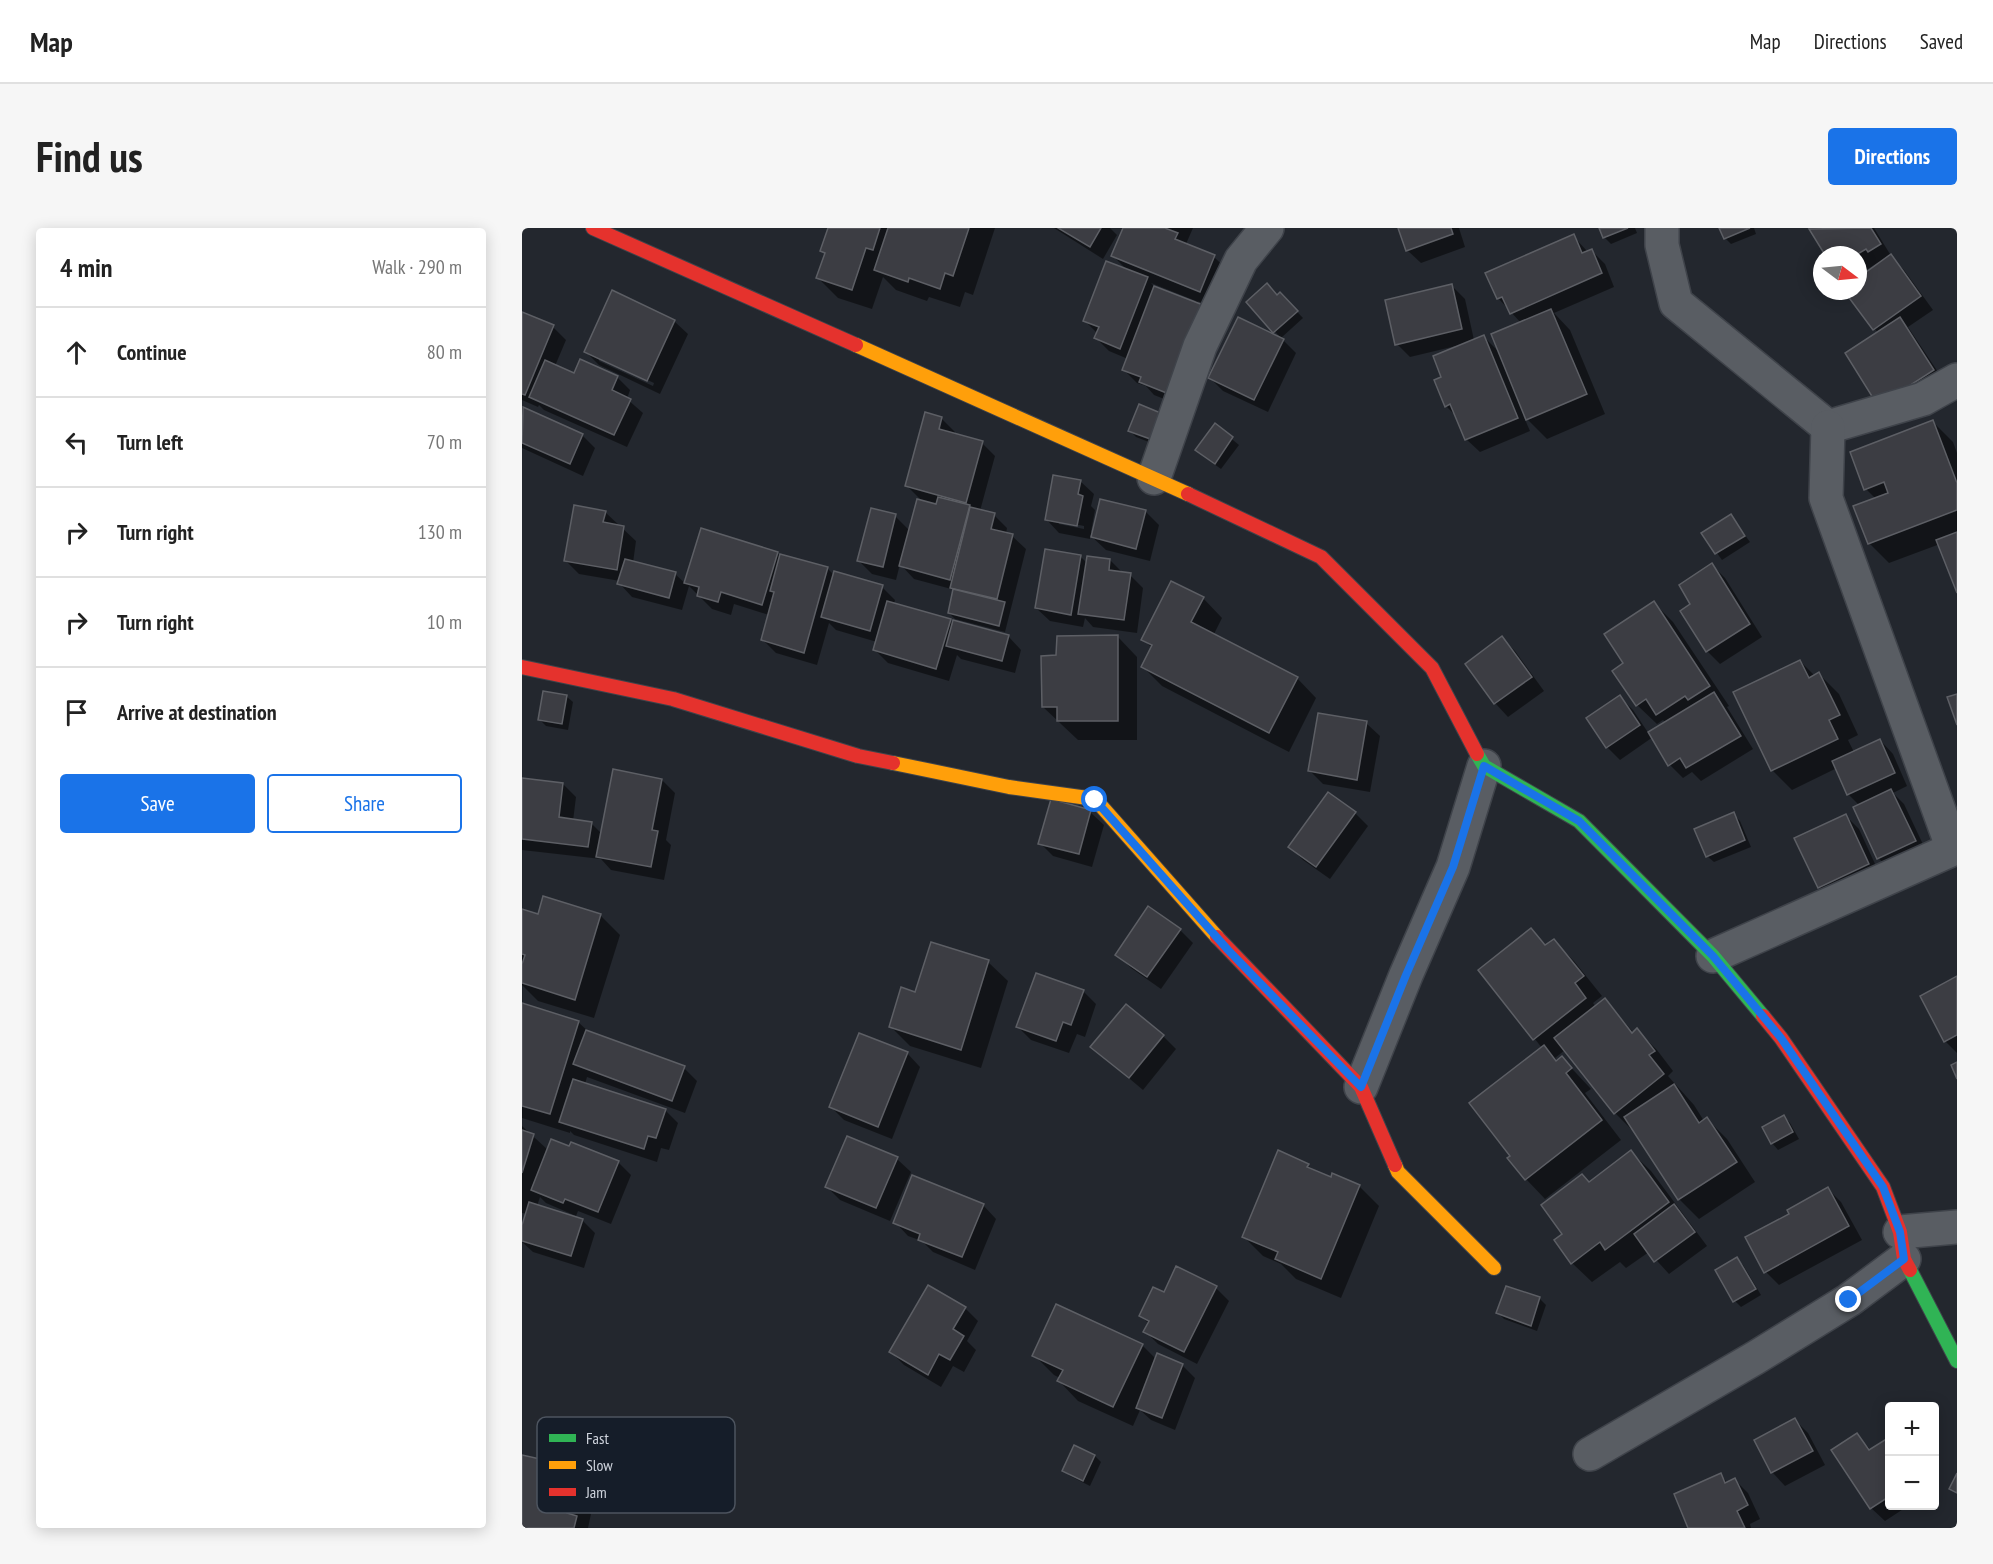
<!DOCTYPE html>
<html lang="en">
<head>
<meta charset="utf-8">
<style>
  body { margin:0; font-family:"PT Sans Narrow",sans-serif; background:#f6f6f6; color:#222 }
  .controls { position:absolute; right:18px; bottom:18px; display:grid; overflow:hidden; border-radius:6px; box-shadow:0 3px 15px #0003 }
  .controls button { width:54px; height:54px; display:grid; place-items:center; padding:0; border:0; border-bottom:2px solid #e0e0e0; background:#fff; color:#222; font:30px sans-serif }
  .compass { position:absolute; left:1291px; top:18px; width:54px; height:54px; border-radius:50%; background:#fff; box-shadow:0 3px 15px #0003; rotate:106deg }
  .stop { position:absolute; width:18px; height:18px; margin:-14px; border:4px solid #1a73e8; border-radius:50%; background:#fff }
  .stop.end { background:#1a73e8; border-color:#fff; box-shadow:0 2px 6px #0008 }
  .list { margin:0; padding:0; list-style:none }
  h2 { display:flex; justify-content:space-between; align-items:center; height:78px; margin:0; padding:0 24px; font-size:26px }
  h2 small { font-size:20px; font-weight:400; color:#767676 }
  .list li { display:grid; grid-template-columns:39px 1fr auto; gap:18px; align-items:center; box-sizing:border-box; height:90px; padding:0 24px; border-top:2px solid #e0e0e0 }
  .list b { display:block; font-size:22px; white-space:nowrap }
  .list em { font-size:20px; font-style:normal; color:#767676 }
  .actions { display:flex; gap:12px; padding:18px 24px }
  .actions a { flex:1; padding:14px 0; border:2px solid #1a73e8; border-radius:6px; text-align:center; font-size:21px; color:#1a73e8 }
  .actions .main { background:#1a73e8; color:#fff }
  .icon { flex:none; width:33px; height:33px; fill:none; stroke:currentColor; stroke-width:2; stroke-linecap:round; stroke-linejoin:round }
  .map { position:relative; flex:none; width:1435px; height:1300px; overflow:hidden; border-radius:6px }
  header { display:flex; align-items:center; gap:36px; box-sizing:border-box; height:84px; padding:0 30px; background:#fff; border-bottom:2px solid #e0e0e0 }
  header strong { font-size:28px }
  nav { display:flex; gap:33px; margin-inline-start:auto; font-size:21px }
  .intro { display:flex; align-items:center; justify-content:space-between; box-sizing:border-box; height:144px; padding:0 36px }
  h1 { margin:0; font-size:42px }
  .button { padding:15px 27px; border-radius:6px; background:#1a73e8; color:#fff; font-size:21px; font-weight:700 }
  main { display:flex; gap:36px; padding:0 36px }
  aside { flex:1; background:#fff; border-radius:6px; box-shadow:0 3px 15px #0003 }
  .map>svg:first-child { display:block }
  .shadow { fill:#0007; fill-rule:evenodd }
  .building { fill:#3c3d43; stroke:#5d5f65; stroke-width:1.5 }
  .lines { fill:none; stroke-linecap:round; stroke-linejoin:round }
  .street-casing { stroke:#3f434a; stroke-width:36 }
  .fast-casing { stroke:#3f434a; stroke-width:16 }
  .slow-casing { stroke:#3f434a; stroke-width:16 }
  .jam-casing { stroke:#3f434a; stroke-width:16 }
  .street { stroke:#595d63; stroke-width:33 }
  .fast { stroke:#30b455; stroke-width:14 }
  .slow { stroke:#ff9f0a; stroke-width:14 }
  .jam { stroke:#e5322d; stroke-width:14 }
  .route { stroke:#1a73e8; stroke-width:8 }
  .key { fill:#151d29; stroke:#4d545f; stroke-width:1.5 }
  .key-label { font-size:16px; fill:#cfd4dd }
</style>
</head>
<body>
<header>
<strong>Map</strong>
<nav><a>Map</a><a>Directions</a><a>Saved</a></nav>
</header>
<div class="intro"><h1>Find us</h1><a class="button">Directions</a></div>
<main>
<aside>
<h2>4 min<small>Walk · 290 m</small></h2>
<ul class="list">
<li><svg class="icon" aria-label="ahead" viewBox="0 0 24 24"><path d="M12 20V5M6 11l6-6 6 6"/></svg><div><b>Continue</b></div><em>80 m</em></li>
<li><svg class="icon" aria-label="left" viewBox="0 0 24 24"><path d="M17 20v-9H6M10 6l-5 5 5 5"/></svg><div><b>Turn left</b></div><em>70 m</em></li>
<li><svg class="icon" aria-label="right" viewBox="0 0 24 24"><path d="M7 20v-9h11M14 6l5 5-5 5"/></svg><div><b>Turn right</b></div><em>130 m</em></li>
<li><svg class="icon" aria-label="right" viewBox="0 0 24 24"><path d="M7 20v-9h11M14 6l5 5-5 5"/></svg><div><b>Turn right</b></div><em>10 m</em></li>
<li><svg class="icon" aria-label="arrive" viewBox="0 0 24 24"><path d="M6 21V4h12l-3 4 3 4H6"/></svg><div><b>Arrive at destination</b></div></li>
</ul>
<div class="actions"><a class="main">Save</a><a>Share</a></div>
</aside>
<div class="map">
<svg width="1435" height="1300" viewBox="0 0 1435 1300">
  <rect width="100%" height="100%" fill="#23272e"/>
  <g class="shadow">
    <path d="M307 0H473L451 67 443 64 438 79 407 69 405 73 374 62 361 49 350 81 316 70 296 50 304 27 300 23Z"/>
    <path d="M532 0H588L595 7 581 31Z"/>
    <path d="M602 0H671L664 16 692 29 712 48 697 82 675 73 694 92 660 178 632 167 624 158 615 155 602 142 606 131 587 123 574 110 576 106 563 93 607 44 591 28ZM629 55 674 73 673 76 635 61Z"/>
    <path d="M877 0H937L943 19 899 35 885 22Z"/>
    <path d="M1079 0H1113L1115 5 1089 16 1083 10Z"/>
    <path d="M1199 0H1232L1234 6 1209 16 1203 10Z"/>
    <path d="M1291 0H1352L1371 31 1382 42 1411 82 1386 99 1424 156 1371 190 1356 105 1324 63H1336L1358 36 1357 34 1336 47V27H1304L1289 1Z"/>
    <path d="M1051 8 1066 24 1070 23 1083 36 1092 59 1032 85 1048 102 1083 186 1025 211 1001 187 1008 203 958 224 944 211 935 189 924 178 921 150 934 118 888 129 875 116 930 58 943 71 952 112 962 109 978 125 999 95 976 70Z"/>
    <path d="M758 66 781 90 759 110 726 75 756 69Z"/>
    <path d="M0 86 31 99 44 112 33 138 52 147 95 149 108 162 105 171 121 185 105 219 22 182 17 177 16 179 0 172Z"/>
    <path d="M152 93 166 106 138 166 77 137 64 124ZM77 130 132 155 131 158 77 133Z"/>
    <path d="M761 112 774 125 746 184 701 163 688 150Z"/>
    <path d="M0 178 4 182 60 207 73 220 61 248 0 220Z"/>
    <path d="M617 178 637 218 614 209 608 203Z"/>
    <path d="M420 191 433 204 432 207 460 215 473 228 458 283 472 287 485 300 484 306 490 308 504 321 483 404 433 391 427 385 433 362 392 351 378 336 374 352 350 346 337 333 373 288 388 303 402 275 385 258Z"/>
    <path d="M1411 194 1431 214 1435 225V361L1418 316 1367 335 1347 315 1354 271 1344 261Z"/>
    <path d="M693 197 717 217 699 241 681 228Z"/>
    <path d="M558 253 572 266 569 278 573 282 569 304 624 284 637 297 628 333 584 322 568 307V311L537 305 524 291ZM537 293 562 298V301L537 296Z"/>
    <path d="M83 284 114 313 111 335 153 346 164 356 180 302 256 326 259 329 305 340 312 347 360 359 373 372 372 376 428 392 431 395 486 408 499 422 493 445 439 431 435 427 427 453 366 435 353 422 355 414 314 402 307 395 295 437 254 425 241 412 247 387 212 376 209 387 190 381 167 358 160 382 110 369 97 355 98 353 57 346 44 333Z"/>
    <path d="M1209 288 1228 314 1200 332 1181 306Z"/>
    <path d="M558 328 566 336 588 332 602 346 608 347 621 360 615 405 571 399 563 390 561 399 528 393 514 380Z"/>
    <path d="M1190 337 1203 350 1240 409 1198 436 1185 423 1170 377Z"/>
    <path d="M681 370 700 390 691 408 775 450 794 470 767 524 640 458 621 439 630 420 621 411Z"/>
    <path d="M1132 375 1151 394 1207 478 1205 479 1231 521 1179 553 1170 544 1161 550 1148 537 1131 509 1098 532 1085 519 1098 469 1111 482 1127 506 1144 495 1141 492 1135 496 1115 477 1103 436Z"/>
    <path d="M596 409 615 429V512H556L521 479 536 429Z"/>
    <path d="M980 410 993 423 1022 463 986 489 973 475 945 437Z"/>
    <path d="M1278 433 1293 448 1297 446 1317 466 1336 507 1326 512 1332 524 1358 512 1371 526 1385 558 1371 565 1382 576 1406 627 1370 643 1356 630 1337 577 1326 566 1315 540 1270 562 1250 542 1213 465Z"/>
    <path d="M44 468 51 474 46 502 24 498 18 492Z"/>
    <path d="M844 495 858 508 848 564 801 556 788 543Z"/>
    <path d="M0 551 41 556 54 569 51 593 69 595 80 606 140 552 153 565 144 612 149 617 142 652 89 642 79 631 0 622Z"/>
    <path d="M568 584 582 597 570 639 531 628 518 615Z"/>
    <path d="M833 585 846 598 808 651 781 632 768 619Z"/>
    <path d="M1211 586 1218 593 1229 619 1192 634 1185 628Z"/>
    <path d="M1324 588 1337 601 1359 649 1310 672 1297 659Z"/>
    <path d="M78 687 98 707 72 790 16 773 0 757 2 734 0 733V688Z"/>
    <path d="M658 702 671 715 639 761 609 740 595 726Z"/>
    <path d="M1009 702 1025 718 1032 713 1052 733 1080 768 1071 775 1074 779 1083 772 1112 805 1115 802 1135 822 1151 843 1146 848 1172 877 1182 893 1185 891 1205 911 1233 954 1177 991 1157 971 1113 905 1093 885 1043 822 1033 830 1036 833 1040 830 1069 861 1063 865 1099 912 1023 971 1004 951 990 928 1020 820 958 742Z"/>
    <path d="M466 734 486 753 459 840 388 818 368 798 394 766Z"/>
    <path d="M1435 750V825L1423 813 1400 769Z"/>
    <path d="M561 763 574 776 563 809 555 806 547 825 509 812 496 799Z"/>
    <path d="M0 776 56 794 67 804 162 840 175 853 163 885 65 849 63 856 143 882 156 895 147 922 139 920 135 934 52 907 48 903V905L0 890Z"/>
    <path d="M641 808 654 821 621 862 570 819Z"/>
    <path d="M385 825 398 839 370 911 322 892 309 879Z"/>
    <path d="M1262 889 1268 895 1277 911 1256 922 1250 915 1242 900Z"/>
    <path d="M0 898 26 922 96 934 109 947 89 996 56 983 54 988 24 975 18 969 15 978 60 992 73 1005 62 1040 11 1024 0 1014V1002L5 986 0 985Z"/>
    <path d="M326 910 375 931 389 944 368 993 318 972 305 959Z"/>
    <path d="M1109 924 1129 943 1185 1018 1147 1046 1127 1024 1104 1040 1098 1034 1070 1054 1050 1035 1067 955Z"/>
    <path d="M786 937 793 944 809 951 811 947 838 959 857 978 819 1070 774 1051 759 1036 741 1028 722 1009Z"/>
    <path d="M1306 961 1319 974 1340 1012 1257 1057 1244 1044 1225 1010 1268 987Z"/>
    <path d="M461 977 474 991 453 1042 411 1024 400 1013 386 1008 373 994Z"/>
    <path d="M1215 1031 1221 1037 1239 1067 1219 1079 1213 1073Z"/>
    <path d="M694 1060 707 1073 675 1136 636 1116 623 1103 627 1096 619 1088 642 1066Z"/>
    <path d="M985 1060 1018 1071 1024 1077 1015 1103 982 1091 976 1085Z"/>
    <path d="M443 1080 456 1093 445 1113 454 1122 442 1144 431 1138 419 1159 382 1137 369 1124Z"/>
    <path d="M620 1117 634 1131 660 1137 673 1150 653 1202 629 1192 618 1182 611 1198 556 1173 537 1153 538 1150 532 1147 512 1127Z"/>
    <path d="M1273 1192 1286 1205 1303 1237 1263 1258 1250 1244Z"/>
    <path d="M1335 1207 1349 1222 1368 1213V1278H1386L1363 1293 1349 1280Z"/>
    <path d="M0 1228 45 1238 64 1258 60 1277 69 1286 66 1300H0Z"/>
    <path d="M573 1228 579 1234 568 1258 548 1248 541 1242Z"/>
    <path d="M1198 1247 1206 1255 1213 1252 1226 1265 1238 1291 1228 1296 1229 1300H1168L1154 1267Z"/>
  </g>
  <g class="building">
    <path d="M306 0H358L351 22 344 20 330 62 294 50 303 25 298 23Z"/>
    <path d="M366 0H447L431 48 423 45 418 61 387 50 386 54 352 42Z"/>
    <path d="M536 0H579L568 19Z"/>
    <path d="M601 0H643L656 5 653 11 693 27 678 64 589 28Z"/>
    <path d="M876 0H929L931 6 884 23Z"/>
    <path d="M1077 0H1106L1081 10Z"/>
    <path d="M1197 0H1228L1202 11Z"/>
    <path d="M1349 0 1359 16 1346 24 1344 21 1334 27H1303L1287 1Z"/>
    <path d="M1052 6 1060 25 1070 21 1080 45 988 86 980 69 975 71 963 45Z"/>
    <path d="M1369 26 1399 68 1351 102 1322 63H1336V50Z"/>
    <path d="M584 33 626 49 598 121 572 110 577 99 561 93Z"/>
    <path d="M745 55 755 67 758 64 776 83 751 105 724 74Z"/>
    <path d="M930 56 940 101 873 117 863 72Z"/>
    <path d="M632 58 681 77 647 166 617 154 619 149 600 142Z"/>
    <path d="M90 62 153 92 125 153 62 124Z"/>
    <path d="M1029 81 1065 166 1004 192 969 106Z"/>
    <path d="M0 84 32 97 3 167 0 166Z"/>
    <path d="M716 89 762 111 732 172 686 150Z"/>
    <path d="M1378 89 1412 142 1356 178 1323 125Z"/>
    <path d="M962 107 996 190 943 212 928 176 923 179 912 152 919 149 911 128Z"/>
    <path d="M58 131 96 148 90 162 109 171 92 207 7 169 23 132 52 145Z"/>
    <path d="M617 176 641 186 631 212 606 203Z"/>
    <path d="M1 179 61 206 48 236 0 215Z"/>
    <path d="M403 184 420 189 417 201 461 213 444 275 383 258Z"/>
    <path d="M1411 192 1435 255V282L1346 316 1331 278 1366 265 1362 254 1342 262 1328 224Z"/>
    <path d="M693 195 711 209 693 236 673 222Z"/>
    <path d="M531 247 559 252 556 266 561 268 555 298 523 292Z"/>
    <path d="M416 269 448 277 428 352 377 338 395 271 414 276Z"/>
    <path d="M578 271 624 282 614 321 569 309Z"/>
    <path d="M52 277 84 283 81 294 102 298 95 342 42 333Z"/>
    <path d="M448 279 473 285 469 301 491 306 475 371 428 360Z"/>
    <path d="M349 280 374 286 361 339 335 333Z"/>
    <path d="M1209 286 1223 308 1193 326 1179 305Z"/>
    <path d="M179 300 256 324 240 377 199 364 196 374 175 368 177 359 162 355Z"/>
    <path d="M1435 304V365L1414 312Z"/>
    <path d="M523 321 559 327 549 387 513 380Z"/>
    <path d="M258 326 306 339 282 425 239 412 252 364 248 363Z"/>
    <path d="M565 328 588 331 587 342 609 345 602 392 556 386Z"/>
    <path d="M103 331 154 344 147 370 95 356Z"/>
    <path d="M1190 335 1228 396 1184 424 1158 383 1168 376 1157 357Z"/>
    <path d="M312 343 361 357 348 403 299 389Z"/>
    <path d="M649 353 682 369 669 394 776 449 747 505 619 439 630 417 619 412Z"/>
    <path d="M431 361 483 374 477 398 426 385Z"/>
    <path d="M365 373 429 391 414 441 351 422Z"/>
    <path d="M1132 373 1188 458 1166 472 1163 468 1134 487 1124 471 1114 478 1090 443 1101 435 1082 406Z"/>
    <path d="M431 392 487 407 480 433 424 418Z"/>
    <path d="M596 407V493H535V479H520L519 428 534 427 535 408Z"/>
    <path d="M980 408 1010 449 972 476 943 436Z"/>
    <path d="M1278 432 1287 450 1297 444 1318 487 1307 492 1316 511 1249 543 1211 464Z"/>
    <path d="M21 463 45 467 40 496 16 492Z"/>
    <path d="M1192 464 1219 508 1164 540 1158 530 1146 538 1126 504Z"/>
    <path d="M1435 466V497L1425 469Z"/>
    <path d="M1098 467 1118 497 1084 520 1064 490Z"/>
    <path d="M796 485 845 493 835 552 786 543Z"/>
    <path d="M1358 511 1373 545 1325 567 1310 533Z"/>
    <path d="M91 541 140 551 130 602 136 603 129 639 74 629Z"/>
    <path d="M0 550 41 555 37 589 70 594 66 619 0 611Z"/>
    <path d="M1369 561 1394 613 1355 631 1331 579Z"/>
    <path d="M806 564 834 584 794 639 766 619Z"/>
    <path d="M529 571 569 582 557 626 516 616Z"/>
    <path d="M1212 584 1223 612 1184 629 1172 601Z"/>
    <path d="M1324 586 1347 636 1296 660 1272 610Z"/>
    <path d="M21 668 79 686 53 772 0 755V736L3 727 0 726V681L16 686Z"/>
    <path d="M626 678 659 701 625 749 593 727Z"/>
    <path d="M1009 700 1023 717 1032 711 1062 748 1053 755 1064 770 1011 812 956 742Z"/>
    <path d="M409 714 467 732 439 822 367 799 379 759 393 764Z"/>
    <path d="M514 745 562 762 549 797 541 794 534 813 494 799Z"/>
    <path d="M1435 748V807L1422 814 1398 768Z"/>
    <path d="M1083 770 1110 805 1115 800 1133 823 1127 827 1142 846 1092 886 1032 810Z"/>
    <path d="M0 775 57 793 28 886 0 878Z"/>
    <path d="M604 776 642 807 607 850 568 819Z"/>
    <path d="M64 802 163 838 150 873 51 836Z"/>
    <path d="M337 805 386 824 356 899 307 879Z"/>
    <path d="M1022 817 1034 833 1040 828 1050 840 1044 845 1080 892 1003 952 985 930 988 928 947 875Z"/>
    <path d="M1435 834V851L1429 837Z"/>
    <path d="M51 851 144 881 134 910 126 908 122 921 37 894Z"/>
    <path d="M1152 856 1177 895 1185 889 1215 934 1156 972 1102 889Z"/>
    <path d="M1262 887 1271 904 1249 916 1240 899Z"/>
    <path d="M0 902 12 906 0 945Z"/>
    <path d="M325 908 376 929 354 980 303 959Z"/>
    <path d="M29 911 47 918 49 914 97 933 76 984 43 971 41 975 9 962Z"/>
    <path d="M756 922 787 936 785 939 809 949 810 945 838 957 799 1051 753 1031 756 1024 720 1009Z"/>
    <path d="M1109 922 1147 974 1083 1022 1078 1014 1049 1036 1032 1012 1040 1006 1019 977 1060 946 1067 954Z"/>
    <path d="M390 947 462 976 440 1029 396 1012 398 1006 371 995Z"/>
    <path d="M1306 959 1327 998 1242 1045 1223 1009 1267 986 1265 982Z"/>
    <path d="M7 974 61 991 49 1028 0 1013V997Z"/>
    <path d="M1152 976 1173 1004 1132 1034 1112 1006Z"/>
    <path d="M1215 1029 1234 1061 1211 1074 1193 1042Z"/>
    <path d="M654 1038 695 1058 662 1124 621 1104 627 1093 617 1088 631 1059 642 1064Z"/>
    <path d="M406 1057 444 1079 431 1101 442 1108 428 1132 417 1126 406 1147 367 1124Z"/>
    <path d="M984 1058 1018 1069 1009 1098 974 1085Z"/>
    <path d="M534 1076 621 1116 591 1179 535 1153 541 1142 510 1128Z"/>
    <path d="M635 1125 661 1136 640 1190 614 1180Z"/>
    <path d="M1273 1190 1291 1223 1249 1245 1232 1212Z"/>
    <path d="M1335 1205 1347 1222 1366 1210 1368 1212V1268L1348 1281 1309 1222Z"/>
    <path d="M552 1217 573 1227 561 1253 540 1243Z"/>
    <path d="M0 1227 45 1237 39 1262 50 1265 45 1285 55 1288 52 1300H0Z"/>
    <path d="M1199 1245 1203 1255 1213 1250 1226 1277 1215 1283 1223 1300H1166L1152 1266Z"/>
    <path d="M1435 1245V1265L1427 1261Z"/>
  </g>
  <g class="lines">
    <defs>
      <g id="street">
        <path d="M1140 0V17L1154 75 1306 199"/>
        <path d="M1306 199 1401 171 1435 152"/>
        <path d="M632 250 678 118 719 32 745 0"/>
        <path d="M1191 728 1431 621 1304 270 1306 199"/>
        <path d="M839 859 884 747 931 639 962 538"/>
        <path d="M1378 1004 1435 999"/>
        <path d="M1068 1226 1233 1130 1327 1072 1382 1031"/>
      </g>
      <g id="fast">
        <path d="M955 526 962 538 1057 593 1191 728 1241 788"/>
        <path d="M1388 1042 1435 1133"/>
      </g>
      <g id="slow">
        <path d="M334 117 666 266"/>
        <path d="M371 535 487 559 573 571 695 709"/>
        <path d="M873 937 876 944 972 1040"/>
      </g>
      <g id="jam">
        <path d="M71 0 334 117"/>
        <path d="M666 266 799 329 910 440 955 526"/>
        <path d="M0 439 151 471 336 528 371 535"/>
        <path d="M695 709 839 859 873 937"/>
        <path d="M1241 788 1259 810 1361 959 1378 1004 1382 1031 1388 1042"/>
      </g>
    </defs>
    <use href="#street" class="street-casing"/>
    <use href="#fast" class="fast-casing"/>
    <use href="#slow" class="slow-casing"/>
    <use href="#jam" class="jam-casing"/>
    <use href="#street" class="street"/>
    <use href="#fast" class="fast"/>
    <use href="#slow" class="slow"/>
    <use href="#jam" class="jam"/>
  </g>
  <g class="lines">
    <path class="route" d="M573 572 706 722 839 859 884 747 931 639 962 538 1057 593 1191 728 1259 810 1361 959 1378 1004 1382 1031 1327 1072"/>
  </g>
  <rect x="15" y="1189" width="198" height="96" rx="9" class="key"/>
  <rect x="27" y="1206" width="27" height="8" fill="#30b455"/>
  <rect x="27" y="1233" width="27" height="8" fill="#ff9f0a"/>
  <rect x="27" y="1260" width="27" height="8" fill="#e5322d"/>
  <g class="key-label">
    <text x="64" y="1216">Fast</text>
    <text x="64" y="1243">Slow</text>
    <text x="64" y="1270">Jam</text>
  </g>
</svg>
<div class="controls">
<button>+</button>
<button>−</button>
</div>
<svg class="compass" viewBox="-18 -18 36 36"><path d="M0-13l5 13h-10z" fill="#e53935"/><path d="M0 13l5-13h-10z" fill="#767676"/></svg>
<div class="stop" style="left:573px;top:572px"></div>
<div class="stop end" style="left:1327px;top:1072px"></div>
</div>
</main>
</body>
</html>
